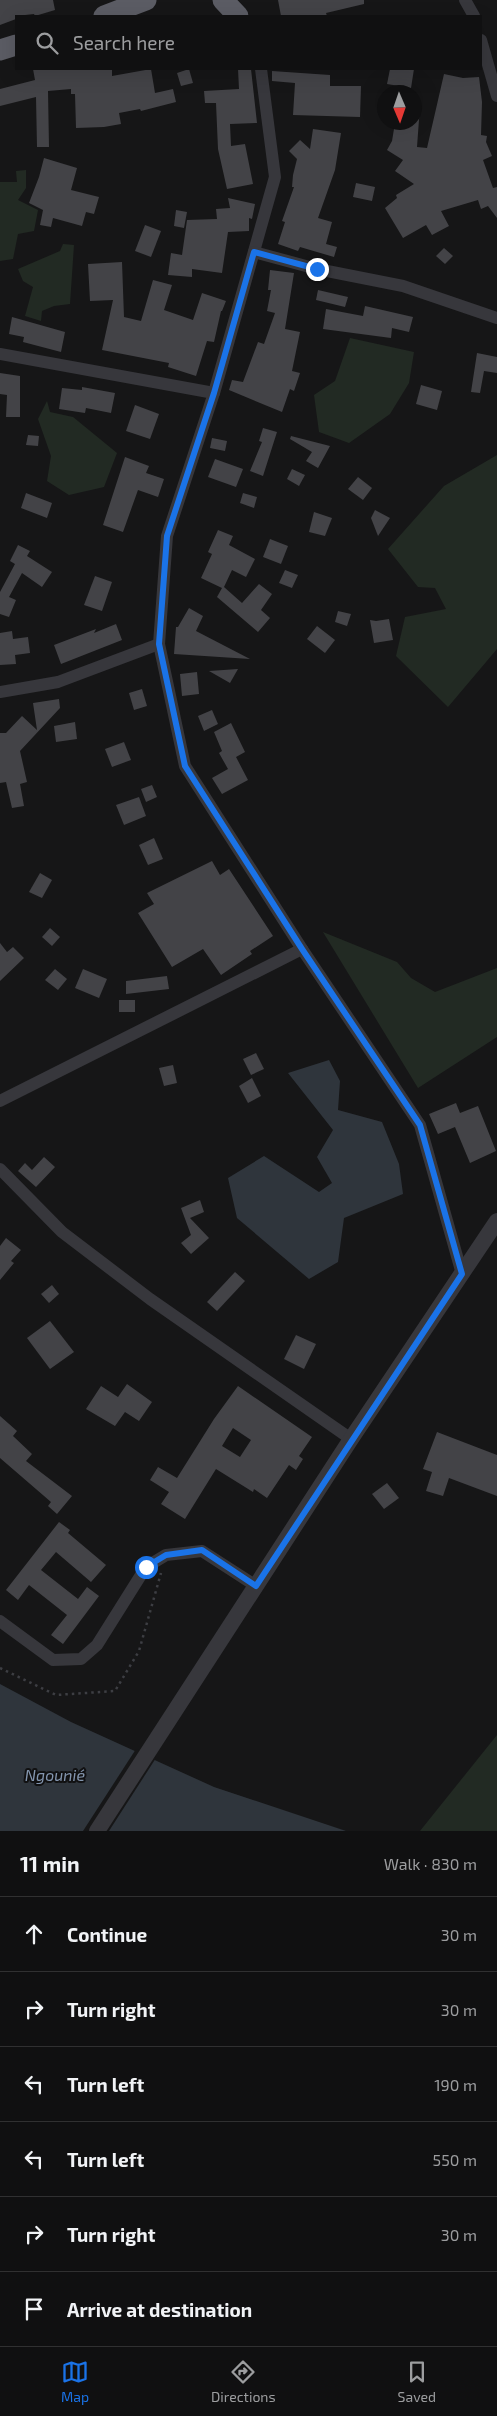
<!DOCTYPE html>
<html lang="en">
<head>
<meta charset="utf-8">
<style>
  body { margin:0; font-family:"Exo 2",sans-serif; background:#1e1e1f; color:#f1f3f6 }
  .compass { position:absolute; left:377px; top:85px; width:45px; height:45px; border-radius:50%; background:#101011; box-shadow:0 5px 20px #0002; rotate:178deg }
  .stop { position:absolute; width:15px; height:15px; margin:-11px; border:4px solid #1a73e8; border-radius:50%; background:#fff }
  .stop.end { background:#1a73e8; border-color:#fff; box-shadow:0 1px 5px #0008 }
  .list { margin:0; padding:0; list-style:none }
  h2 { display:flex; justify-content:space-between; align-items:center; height:65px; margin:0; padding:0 20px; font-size:21px }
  h2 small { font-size:16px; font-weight:400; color:#9c9d9f }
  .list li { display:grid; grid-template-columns:32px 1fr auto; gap:15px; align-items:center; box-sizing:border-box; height:75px; padding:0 20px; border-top:1px solid #303031 }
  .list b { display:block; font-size:19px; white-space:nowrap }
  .list em { font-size:16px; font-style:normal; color:#9c9d9f }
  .icon { flex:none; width:28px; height:28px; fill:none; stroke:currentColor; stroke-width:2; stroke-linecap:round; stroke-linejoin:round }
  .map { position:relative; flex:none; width:497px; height:1831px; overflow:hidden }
  .search { position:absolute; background:#101011; box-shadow:0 5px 20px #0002; left:15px; right:15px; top:15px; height:55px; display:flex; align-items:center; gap:12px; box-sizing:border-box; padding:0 18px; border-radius:0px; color:#9c9d9f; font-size:19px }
  .sheet { height:515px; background:#101011 }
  nav { display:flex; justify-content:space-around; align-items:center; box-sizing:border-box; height:70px; border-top:1px solid #303031; background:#101011; font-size:14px; color:#9c9d9f }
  nav a { display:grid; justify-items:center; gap:2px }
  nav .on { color:#1a73e8 }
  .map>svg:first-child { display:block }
  .green { fill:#222a23 }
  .water { fill:#2f353c }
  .pier { fill:#161617 }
  .building { fill:#434347; fill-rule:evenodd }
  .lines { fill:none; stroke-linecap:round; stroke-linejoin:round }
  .path { stroke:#3d3e43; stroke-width:2.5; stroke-dasharray:2.5 4; stroke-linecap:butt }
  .minor { stroke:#37373c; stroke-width:12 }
  .tertiary { stroke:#37373c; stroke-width:16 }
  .trunk { stroke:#5b5c64; stroke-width:21 }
  .route { stroke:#1a73e8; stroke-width:6 }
  .labels { text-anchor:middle; stroke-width:4; stroke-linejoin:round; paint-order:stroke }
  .water-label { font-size:16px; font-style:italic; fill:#8395ae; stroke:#111112 }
</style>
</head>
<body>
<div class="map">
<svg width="497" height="1831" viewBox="0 0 497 1831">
  <rect width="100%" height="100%" fill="#161617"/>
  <g class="green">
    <path d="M26 170V188L18 200 38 210 34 231 18 234 13 259 0 261V182H17L16 171Z"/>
    <path d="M63 244 74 245 70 304 54 306 42 311 41 321 25 316 33 287 23 281 18 269 60 251Z"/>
    <path d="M350 338 414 352 409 383 390 414 349 443 319 432 314 395 335 381Z"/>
    <path d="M47 401 50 412 73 417 117 453 104 487 69 495 47 481 51 456 38 419Z"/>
    <path d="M497 455V649L448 707 396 656 405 617 446 609 435 588 418 587 388 549 444 486Z"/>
    <path d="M323 932 397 962 411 978 435 992 497 968V1037L418 1088Z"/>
    <path d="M497 1735V1831H420Z"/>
  </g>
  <g class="water">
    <path d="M329 1060 340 1081 338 1110 382 1122 399 1164 403 1194 344 1218 338 1262 309 1279 237 1218 228 1178 264 1156 319 1192 332 1183 317 1157 333 1130 288 1073Z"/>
    <path d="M0 1684 71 1722 214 1787 346 1831H0Z"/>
  </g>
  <path class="pier" d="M136 1749 156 1758 109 1831H83Z"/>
  <g class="building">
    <path d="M0 0H53L55 10 35 16 34 14 16 16V19L0 25Z"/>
    <path d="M278 0H364V4L326 13 327 16H281Z"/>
    <path d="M33 69H112V76L151 69 155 93 173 89 176 102 141 111 140 109 119 113 121 124 104 127 76 128 75 94H71V89L48 91 49 147H37L36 97 0 106V89L35 80Z"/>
    <path d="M189 69 193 83 181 86 177 73Z"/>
    <path d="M238 69H251L257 123 230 124 231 146 245 144 253 184 227 189 218 149 216 103H205L204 91 239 89Z"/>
    <path d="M390 69H414L411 88 387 84Z"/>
    <path d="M272 71 330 75V86H361L360 117 293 115 295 83 272 81Z"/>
    <path d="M444 74 463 78 479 77 482 102 481 135 487 136 486 142 492 156 483 160 493 188 497 187V218L488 206 481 209 478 200 441 211 449 226 432 235 426 225 403 238 385 208 397 198 396 195 414 184 395 171 403 160 387 150 392 141 395 123 409 125V122H414V105L420 106 417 147 427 148Z"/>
    <path d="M313 129 341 133 335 170 318 218 332 222 326 244 337 247 334 257 300 247 298 251 278 244 285 222 282 221 294 187H292L293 175 297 159 289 151 300 140 310 149Z"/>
    <path d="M44 158 77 168 71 190 99 197 94 214 86 212 82 226 53 218 51 227 40 225 43 210 29 203 39 177Z"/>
    <path d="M356 183 375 187 372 201 353 197Z"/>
    <path d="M228 198 255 204 252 219 249 218V231L228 232 222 273 192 269V277L168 275 171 253 182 255 187 220 217 219 216 209 230 208Z"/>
    <path d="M176 210 187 212 184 228 174 226Z"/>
    <path d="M145 225 161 231 151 257 135 251Z"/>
    <path d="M444 248 453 256 445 264 436 256Z"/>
    <path d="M122 262 124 317 141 321 153 280 172 285 164 310 193 320 202 293 226 301 222 311H221L214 342 207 341 196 376 168 367 169 363 102 350 113 300 90 301 88 264Z"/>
    <path d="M270 270 294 273 285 329 300 332 292 371 300 373 294 391 290 389 282 412 229 390 232 380 243 382 258 342 264 344 275 313 267 311 271 290H268Z"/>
    <path d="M318 290 348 297 345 307 316 300Z"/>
    <path d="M365 306 413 317 409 332 392 328 391 338 323 329 326 309 363 316Z"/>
    <path d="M12 317 65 332 61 352 23 342 24 337 9 334Z"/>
    <path d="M477 353 497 357V373L484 371 480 393 471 392Z"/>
    <path d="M0 373 20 376V417H6L7 395 0 394Z"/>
    <path d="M421 385 442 391 437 410 416 404Z"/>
    <path d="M82 387 115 393 111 413 86 408 85 413 59 409 62 388 82 390Z"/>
    <path d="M135 405 159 414 150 439 126 431Z"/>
    <path d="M263 428 277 432 263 476 250 471 262 442 259 441Z"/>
    <path d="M28 435 39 436 38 446 26 445Z"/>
    <path d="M291 436 330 446 318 468 306 461 312 452 290 439Z"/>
    <path d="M212 438 227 441 225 451 210 448Z"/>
    <path d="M125 457 149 466 146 473 164 479 158 497 138 490 123 532 103 525Z"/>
    <path d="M215 459 243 469 236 487 208 477Z"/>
    <path d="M292 469 305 475 299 486 287 479Z"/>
    <path d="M358 477 372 488 363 500 348 489Z"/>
    <path d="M26 493 52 503 47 518 21 508Z"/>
    <path d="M243 493 257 497 254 508 240 503Z"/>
    <path d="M375 510 390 518 378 536 371 518Z"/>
    <path d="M314 512 332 518 325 536 309 532Z"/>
    <path d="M218 530 233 536 229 545 255 559 246 577 232 570 224 587 242 603 259 584 272 594 261 610 270 618 258 632 217 597 222 588 201 578 212 554 208 552Z"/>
    <path d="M270 539 288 546 281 564 263 557Z"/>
    <path d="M18 545 30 551 27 556 52 572 42 587 22 573 9 597 16 600 9 617 0 614V592L15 564 10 561Z"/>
    <path d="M285 570 298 575 292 588 279 583Z"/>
    <path d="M95 576 112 582 102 611 84 605Z"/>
    <path d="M189 608 203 616 196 631 250 659 174 654 176 627H178Z"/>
    <path d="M338 611 351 614 347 626 335 622Z"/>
    <path d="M389 619 393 640 374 643 370 620 376 621Z"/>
    <path d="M116 624 122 640 61 664 54 645 96 629 94 633Z"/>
    <path d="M317 626 335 640 325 653 307 639Z"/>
    <path d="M12 631 13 639 28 637 30 653 15 655 16 664 0 665V633Z"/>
    <path d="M238 669 230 683 209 671Z"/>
    <path d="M197 672 199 694 182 696 180 674Z"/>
    <path d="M142 689 147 706 134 710 129 693Z"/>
    <path d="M59 699 60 708 20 751 27 782 20 784 24 806 12 808 6 782 0 783V733H6L22 716 37 730 33 703Z"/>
    <path d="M212 710 218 724 204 731 198 716Z"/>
    <path d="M75 722 77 739 56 742 54 726Z"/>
    <path d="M231 723 245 752 236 757 248 780 222 794 212 778 228 769 219 753 222 751 214 732Z"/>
    <path d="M124 742 131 760 112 767 105 749Z"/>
    <path d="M152 785 157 797 146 802 141 789Z"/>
    <path d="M139 797 146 816 124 825 116 805Z"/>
    <path d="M154 838 163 859 148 865 139 845Z"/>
    <path d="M212 861 220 875 229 869 273 936 250 951 252 954 221 975 203 949 172 967 138 913 154 904 147 893Z"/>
    <path d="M40 873 52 880 42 898 29 892Z"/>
    <path d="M50 928 60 937 52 946 42 937Z"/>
    <path d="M0 943 7 952 13 947 24 958 0 981Z"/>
    <path d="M55 969 67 979 58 990 45 980Z"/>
    <path d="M83 969 107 979 99 998 75 988Z"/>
    <path d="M167 976 169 989 126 994V981Z"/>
    <rect x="119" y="1000" width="16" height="12"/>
    <path d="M256 1053 264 1069 251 1075 243 1059Z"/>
    <path d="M173 1065 177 1083 164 1086 159 1068Z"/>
    <path d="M252 1078 261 1096 248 1103 239 1086Z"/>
    <path d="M456 1103 460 1113 478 1106 496 1151 470 1163 455 1127 438 1134 429 1114Z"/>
    <path d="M44 1157 55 1167 36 1187 18 1171 25 1163 32 1170Z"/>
    <path d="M200 1200 204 1212 190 1218 209 1238 191 1254 181 1243 191 1235 181 1208Z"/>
    <path d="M6 1238 21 1250 11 1261 14 1263 0 1280V1246Z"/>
    <path d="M235 1272 245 1281 217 1311 207 1302Z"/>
    <path d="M52 1285 59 1294 49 1303 41 1294Z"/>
    <path d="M50 1321 74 1352 50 1369 27 1338Z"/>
    <path d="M296 1335 316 1344 304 1369 284 1359Z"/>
    <path d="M127 1384 152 1402 139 1421 125 1412 115 1426 86 1409 101 1386 118 1397Z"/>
    <path d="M238 1386 312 1437 299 1456 303 1459 296 1470 289 1465 267 1498 254 1489 253 1492 216 1469 185 1519 161 1504 169 1492 150 1480 158 1467 177 1478 214 1419ZM233 1428 251 1440 240 1457 222 1446Z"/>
    <path d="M0 1416 17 1431 13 1436 32 1454 26 1461 72 1496 57 1514 48 1506 51 1502 0 1458Z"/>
    <path d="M437 1432 497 1455V1496L449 1478 443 1496 426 1491 432 1472 423 1469Z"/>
    <path d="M387 1483 399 1498 384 1509 372 1494Z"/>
    <path d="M59 1522 70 1530 68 1533 106 1565 91 1582 56 1552 41 1570 78 1599 87 1587 99 1596 63 1644 51 1635 67 1615 29 1585 18 1600 6 1590Z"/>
  </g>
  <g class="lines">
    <path class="path" d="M0 1668 56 1695 115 1691 139 1651 161 1573"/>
    <g class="minor">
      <path d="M465 0 474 16"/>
      <path d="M481 40 497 96"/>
      <path d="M261 69 275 177 214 393 167 536 159 644 185 766 302 949 420 1125 462 1274"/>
      <path d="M254 252 317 269 403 286 497 318"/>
      <path d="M0 354 214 393"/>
      <path d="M0 692 58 682 159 644"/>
      <path d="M0 1101 302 949"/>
      <path d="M0 1169 62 1232 150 1299 351 1439"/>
      <path d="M0 1621 53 1660 81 1659 97 1645 146 1567 166 1555 202 1551 256 1586"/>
    </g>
    <path class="tertiary" d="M97 1831 351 1439 497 1221"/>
    <g class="trunk">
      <path d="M223 0 238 16"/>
      <path d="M104 16 146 0"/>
      <path d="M0 50 16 45"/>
    </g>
  </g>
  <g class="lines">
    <path class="route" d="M146 1567 166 1555 202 1550 256 1586 462 1274 420 1125 302 949 185 766 159 644 167 536 214 393 254 252 317 269"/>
  </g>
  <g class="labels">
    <g class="water-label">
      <text x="55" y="1781">Ngounié</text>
    </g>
  </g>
</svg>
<svg class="compass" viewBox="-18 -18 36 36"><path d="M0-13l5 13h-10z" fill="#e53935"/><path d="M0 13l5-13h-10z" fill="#9c9d9f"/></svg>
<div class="stop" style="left:146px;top:1567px"></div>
<div class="stop end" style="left:317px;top:269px"></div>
<div class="search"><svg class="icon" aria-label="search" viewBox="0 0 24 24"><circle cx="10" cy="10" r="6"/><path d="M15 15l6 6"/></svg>Search here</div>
</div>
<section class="sheet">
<h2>11 min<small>Walk · 830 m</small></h2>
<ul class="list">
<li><svg class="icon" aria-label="ahead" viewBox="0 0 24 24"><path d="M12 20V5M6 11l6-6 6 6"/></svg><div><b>Continue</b></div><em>30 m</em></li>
<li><svg class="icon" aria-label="right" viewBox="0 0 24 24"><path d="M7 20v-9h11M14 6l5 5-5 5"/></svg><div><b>Turn right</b></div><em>30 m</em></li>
<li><svg class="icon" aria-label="left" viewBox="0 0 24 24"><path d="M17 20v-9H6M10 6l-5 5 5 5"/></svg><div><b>Turn left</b></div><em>190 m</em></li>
<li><svg class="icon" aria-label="left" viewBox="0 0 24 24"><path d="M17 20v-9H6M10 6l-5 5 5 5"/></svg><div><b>Turn left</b></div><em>550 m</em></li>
<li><svg class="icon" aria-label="right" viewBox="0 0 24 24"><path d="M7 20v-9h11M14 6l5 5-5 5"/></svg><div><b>Turn right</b></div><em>30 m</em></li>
<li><svg class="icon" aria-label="arrive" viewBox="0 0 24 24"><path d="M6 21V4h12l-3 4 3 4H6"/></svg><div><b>Arrive at destination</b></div></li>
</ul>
</section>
<nav>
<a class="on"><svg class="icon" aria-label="map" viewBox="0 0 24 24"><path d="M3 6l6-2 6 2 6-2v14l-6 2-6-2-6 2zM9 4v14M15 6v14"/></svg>Map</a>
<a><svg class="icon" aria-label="directions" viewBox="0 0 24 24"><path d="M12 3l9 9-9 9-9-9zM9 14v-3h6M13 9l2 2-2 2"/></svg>Directions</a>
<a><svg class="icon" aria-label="saved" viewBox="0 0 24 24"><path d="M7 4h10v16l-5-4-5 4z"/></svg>Saved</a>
</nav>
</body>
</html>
